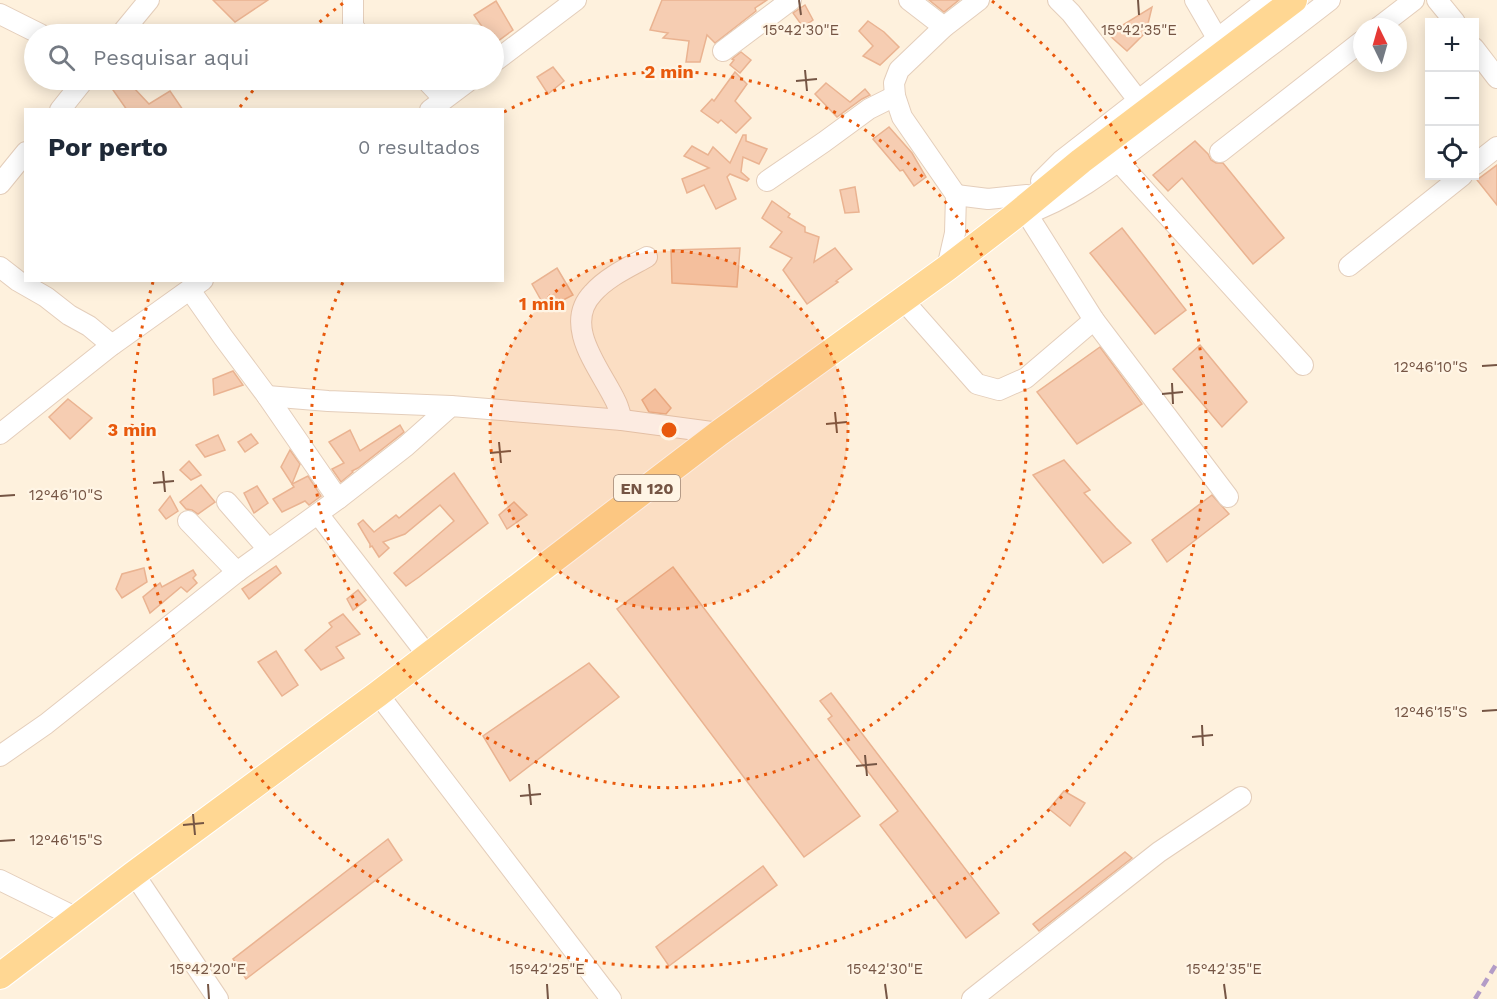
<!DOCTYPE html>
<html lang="pt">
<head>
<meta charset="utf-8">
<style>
  body { margin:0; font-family:"Work Sans",sans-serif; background:#f6f6f7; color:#1f2937 }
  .controls { position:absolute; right:18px; top:18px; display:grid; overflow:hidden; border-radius:0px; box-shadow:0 3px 15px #0003 }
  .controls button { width:54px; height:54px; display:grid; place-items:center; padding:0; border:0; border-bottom:2px solid #e0e1e3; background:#fff; color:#1f2937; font:30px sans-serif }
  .compass { position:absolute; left:1353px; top:18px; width:54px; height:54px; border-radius:50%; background:#fff; box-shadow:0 3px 15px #0003; rotate:355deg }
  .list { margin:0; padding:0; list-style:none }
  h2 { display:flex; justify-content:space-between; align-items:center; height:78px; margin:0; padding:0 24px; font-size:26px }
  h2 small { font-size:20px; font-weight:400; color:#747a83 }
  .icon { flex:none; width:33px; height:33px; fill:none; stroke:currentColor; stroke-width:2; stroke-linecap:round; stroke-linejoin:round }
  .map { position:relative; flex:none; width:1497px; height:999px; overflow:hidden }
  .search { position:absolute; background:#fff; box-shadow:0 3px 15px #0003; left:24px; top:24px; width:480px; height:66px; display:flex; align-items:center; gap:15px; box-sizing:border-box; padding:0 21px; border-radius:33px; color:#747a83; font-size:22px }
  .panel { position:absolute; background:#fff; box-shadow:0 3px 15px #0003; left:24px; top:108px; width:480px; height:174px; border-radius:0px }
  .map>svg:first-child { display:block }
  .building { fill:#f6cdb2; stroke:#eab391; stroke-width:1.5 }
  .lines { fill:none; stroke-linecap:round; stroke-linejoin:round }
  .minor-casing { stroke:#e4cebb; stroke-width:22 }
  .major-casing { stroke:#fff; stroke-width:28 }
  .minor { stroke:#fff; stroke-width:20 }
  .major { stroke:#ffd793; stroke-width:26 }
  .rail { stroke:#b39cc7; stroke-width:4.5; stroke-dasharray:9 6; stroke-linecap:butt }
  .ticks { fill:none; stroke:#755544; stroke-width:2 }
  .ring { fill:none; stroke:#e8590c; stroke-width:3; stroke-dasharray:3 6 }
  .labels { text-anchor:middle; stroke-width:4.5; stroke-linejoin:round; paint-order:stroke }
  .shield { fill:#fff5e5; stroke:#9e8574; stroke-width:1.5 }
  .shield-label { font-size:16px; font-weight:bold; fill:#755544 }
  .ticks-label { font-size:15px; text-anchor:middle; fill:#755544; stroke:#fff5e5; stroke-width:4.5; stroke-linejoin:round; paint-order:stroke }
  .centre { fill:#e8590c; stroke:#fff5e5; stroke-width:3 }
  .ring-label { font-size:18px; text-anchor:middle; font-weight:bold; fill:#e8590c; stroke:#fff5e5; stroke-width:4.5; stroke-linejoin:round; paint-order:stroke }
</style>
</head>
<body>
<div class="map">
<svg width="1497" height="999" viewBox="0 0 1497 999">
  <rect width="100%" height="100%" fill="#fef1dd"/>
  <g class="building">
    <path d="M213 0H268L235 22Z"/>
    <path d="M662 0H767L755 8 756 11 715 43 707 35 700 62H686L689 41 663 38 668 33 650 30Z"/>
    <path d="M929 0H959L944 12Z"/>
    <path d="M496 1 513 30 494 44V34H487L474 15Z"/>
    <path d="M805 5 813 20 803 27 793 13Z"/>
    <path d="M1152 7 1146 32 1127 51 1108 34Z"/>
    <path d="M868 21 884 32 899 47 880 65 863 56 873 46 859 31Z"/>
    <path d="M741 52 751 60 740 73 730 65 734 60 732 59Z"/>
    <path d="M553 67 564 81 548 94 537 77Z"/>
    <path d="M735 72 747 84 735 101 751 118 736 133 721 120 718 123 701 111 712 99 714 101Z"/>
    <path d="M106 80H123L130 87 132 86 149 104 170 91 183 110H127Z"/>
    <path d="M826 83 850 102 865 89 870 95 862 99 837 117 815 94Z"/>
    <path d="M889 127 912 153 926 177 914 186 903 170 900 171 873 139Z"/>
    <path d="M743 135H746V141L767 149 759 164 743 157 741 172 749 179 747 181 730 174 727 177 736 199 716 209 704 185 687 193 682 179 709 168 684 156 692 146 708 155 713 147 730 163Z"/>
    <path d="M1195 141 1208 154 1211 160 1216 163H1223L1284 238 1253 264 1182 178 1168 191 1153 175Z"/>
    <path d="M1497 165V205L1477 180Z"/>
    <path d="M855 187 859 212 845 213 840 190Z"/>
    <path d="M772 201 790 214 788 217 805 227V232L819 237 814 262 835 248 852 269 836 281 838 282 807 304 783 270 792 258 770 247 782 232 762 218Z"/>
    <path d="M1122 228 1186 310 1155 334 1090 253Z"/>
    <path d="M740 248 737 287 672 283 671 250Z"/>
    <path d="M557 268 573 295 546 309 532 284Z"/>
    <path d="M1200 345 1247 402 1222 427 1173 369Z"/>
    <path d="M1100 347 1142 404 1077 444 1037 392Z"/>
    <path d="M233 371 243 385 214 395 213 379Z"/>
    <path d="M655 389 671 408 666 414 649 412 642 400Z"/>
    <path d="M68 399 92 418 70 439 49 417Z"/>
    <path d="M400 425 404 432 358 468 352 471 353 472 341 482 332 469 344 463 329 442 350 430 360 451Z"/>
    <path d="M251 434 258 443 245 452 238 442Z"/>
    <path d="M218 435 225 450 205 457 196 445Z"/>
    <path d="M290 450 300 464 292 484 281 467Z"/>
    <path d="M1064 460 1090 490 1084 493 1116 528 1131 543 1103 563 1033 475Z"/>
    <path d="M189 461 201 475 191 480 180 470Z"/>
    <path d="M454 473 488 523 419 577 406 586 394 573 454 521 440 505 405 534 383 542 389 548 379 557 372 546 370 547V544L358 524 363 520 374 532 396 515 399 518Z"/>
    <path d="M308 476 321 496 309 505 305 501 282 512 273 499 294 487 292 484Z"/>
    <path d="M201 485 215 502 198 514 192 510 186 509 180 502Z"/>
    <path d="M257 486 268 503 254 513 244 493Z"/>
    <path d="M1212 495 1229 514 1167 562 1152 540Z"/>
    <path d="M170 496 178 511 166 519 159 510Z"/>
    <path d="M514 502 527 515 507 529 499 515Z"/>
    <path d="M276 566 281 573 249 599 242 589Z"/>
    <path d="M673 567 860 816 804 857 617 609Z"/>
    <path d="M144 568 147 582 122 598 116 589 122 574Z"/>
    <path d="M193 570 196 575 193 578 197 583 187 592 181 587 150 613 143 597 160 583 162 587Z"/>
    <path d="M358 590 366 600 353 610 347 599Z"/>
    <path d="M343 614 360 634 336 647 344 658 321 670 305 650 332 627 329 623Z"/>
    <path d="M276 651 298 685 282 696 258 662Z"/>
    <path d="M589 663 619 697 510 781 483 736Z"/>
    <path d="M831 693 999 913 966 938 880 825 898 811 828 719 832 716 820 701Z"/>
    <path d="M1064 791 1085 803 1070 826 1049 809Z"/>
    <path d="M388 839 402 860 246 979 233 959Z"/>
    <path d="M1125 852 1132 858 1039 931 1033 924Z"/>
    <path d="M763 866 777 885 669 966 656 947Z"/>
  </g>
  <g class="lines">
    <defs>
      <g id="minor">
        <path d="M353 0V26L359 34"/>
        <path d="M909 0 944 27"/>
        <path d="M1058 0 1071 13 1138 100"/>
        <path d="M1195 0 1217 38"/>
        <path d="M1437 0 1455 22"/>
        <path d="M0 14 40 34"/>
        <path d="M1379 27 1414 0"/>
        <path d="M121 34 149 0"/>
        <path d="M1474 48 1497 78"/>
        <path d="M723 51 791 0"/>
        <path d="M494 62 576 0"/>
        <path d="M426 80 444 99"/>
        <path d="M60 110 84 80"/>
        <path d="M430 110 470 80"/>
        <path d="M1220 152 1362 41"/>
        <path d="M1118 161 1303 365"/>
        <path d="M1474 165 1497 147"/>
        <path d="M767 181 824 142 869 109 895 96"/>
        <path d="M1041 181 1061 161 1267 0"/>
        <path d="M0 184 26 152"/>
        <path d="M956 195 988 199 1027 195"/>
        <path d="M1027 214 1094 320 1228 497"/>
        <path d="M1023 215C1076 198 1122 158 1166 125 1221 83 1276 42 1330 0"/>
        <path d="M1349 266 1462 176"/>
        <path d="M0 267 18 281 46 297 69 315 89 326 112 345"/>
        <path d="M947 268 955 233 956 195 902 117 895 96 894 83 899 70 944 27 979 0"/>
        <path d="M190 290 223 337 267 396 338 499"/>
        <path d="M903 300 977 384 999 390 1026 378 1094 320"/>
        <path d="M267 396 328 401 451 406"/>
        <path d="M622 420C620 414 619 408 616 402 602 371 561 326 593 293 607 277 629 267 647 257"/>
        <path d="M0 434 112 345 203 280"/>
        <path d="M227 502 268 549"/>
        <path d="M318 514 428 656"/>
        <path d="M188 521 237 572"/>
        <path d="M378 694 611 999"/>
        <path d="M0 756 46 724 237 572 338 499 406 446 451 406 622 420 719 433"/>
        <path d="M134 874 218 999"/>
        <path d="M0 880 77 918"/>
        <path d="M972 999 1159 852 1241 797"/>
      </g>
      <path id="major" d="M0 976 134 874 378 694 719 433 947 268 1012 218 1081 161 1294 0"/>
    </defs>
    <use href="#minor" class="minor-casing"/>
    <use href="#major" class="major-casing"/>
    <use href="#minor" class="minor"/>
    <use href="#major" class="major"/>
    <path class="rail" d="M1475 999 1497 963"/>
  </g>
  <path class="ticks" d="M799 0 801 15M1138 0 1139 15M805 70 807 91M796 81 817 79M1482 366 1497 365M1172 383 1173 404M1162 394 1183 392M835 412 837 433M826 424 847 422M499 442 501 463M490 453 511 451M163 471 165 492M153 483 174 481M0 496 15 495M1482 711 1497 710M1202 725 1203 746M1192 737 1213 735M865 755 867 776M856 766 877 764M529 784 531 805M520 796 541 794M193 814 195 835M183 825 204 823M0 841 15 840M208 984 209 999M547 984 548 999M885 984 887 999M1224 984 1226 999"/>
  <circle cx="669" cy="430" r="179" fill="#e8590c" fill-opacity=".12"/>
  <g class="ring">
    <circle cx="669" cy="430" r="179"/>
    <path d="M504 112A358 358 0 1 1 343 282"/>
    <path d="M240 107A537 537 0 0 1 261 81M306 34A537 537 0 0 1 346 1M992 1A537 537 0 1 1 153 282"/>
  </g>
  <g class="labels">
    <rect class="shield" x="614" y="475" width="66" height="26" rx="4.5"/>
    <g class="shield-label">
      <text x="647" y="494">EN 120</text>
    </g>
  </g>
  <g class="ticks-label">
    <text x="801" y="35">15°42'30"E</text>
    <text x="1139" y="35">15°42'35"E</text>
    <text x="1431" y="372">12°46'10"S</text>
    <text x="66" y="500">12°46'10"S</text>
    <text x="1431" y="717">12°46'15"S</text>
    <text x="66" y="845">12°46'15"S</text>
    <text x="208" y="974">15°42'20"E</text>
    <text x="547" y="974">15°42'25"E</text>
    <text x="885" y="974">15°42'30"E</text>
    <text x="1224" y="974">15°42'35"E</text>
  </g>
  <circle cx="669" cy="430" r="9" class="centre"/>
  <g class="ring-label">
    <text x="669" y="78">2 min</text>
    <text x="542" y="310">1 min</text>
    <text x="132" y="436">3 min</text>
  </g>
</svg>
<div class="controls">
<button>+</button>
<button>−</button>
<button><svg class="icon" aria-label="locate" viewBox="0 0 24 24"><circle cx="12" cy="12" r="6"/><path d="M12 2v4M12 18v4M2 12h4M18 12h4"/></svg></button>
</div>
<svg class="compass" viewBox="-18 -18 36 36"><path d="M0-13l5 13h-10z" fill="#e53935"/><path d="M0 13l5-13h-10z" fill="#747a83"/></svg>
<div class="search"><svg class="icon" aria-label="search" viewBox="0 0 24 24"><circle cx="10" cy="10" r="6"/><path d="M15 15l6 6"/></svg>Pesquisar aqui</div>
<section class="panel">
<h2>Por perto<small>0 resultados</small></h2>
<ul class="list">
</ul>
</section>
</div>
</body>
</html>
